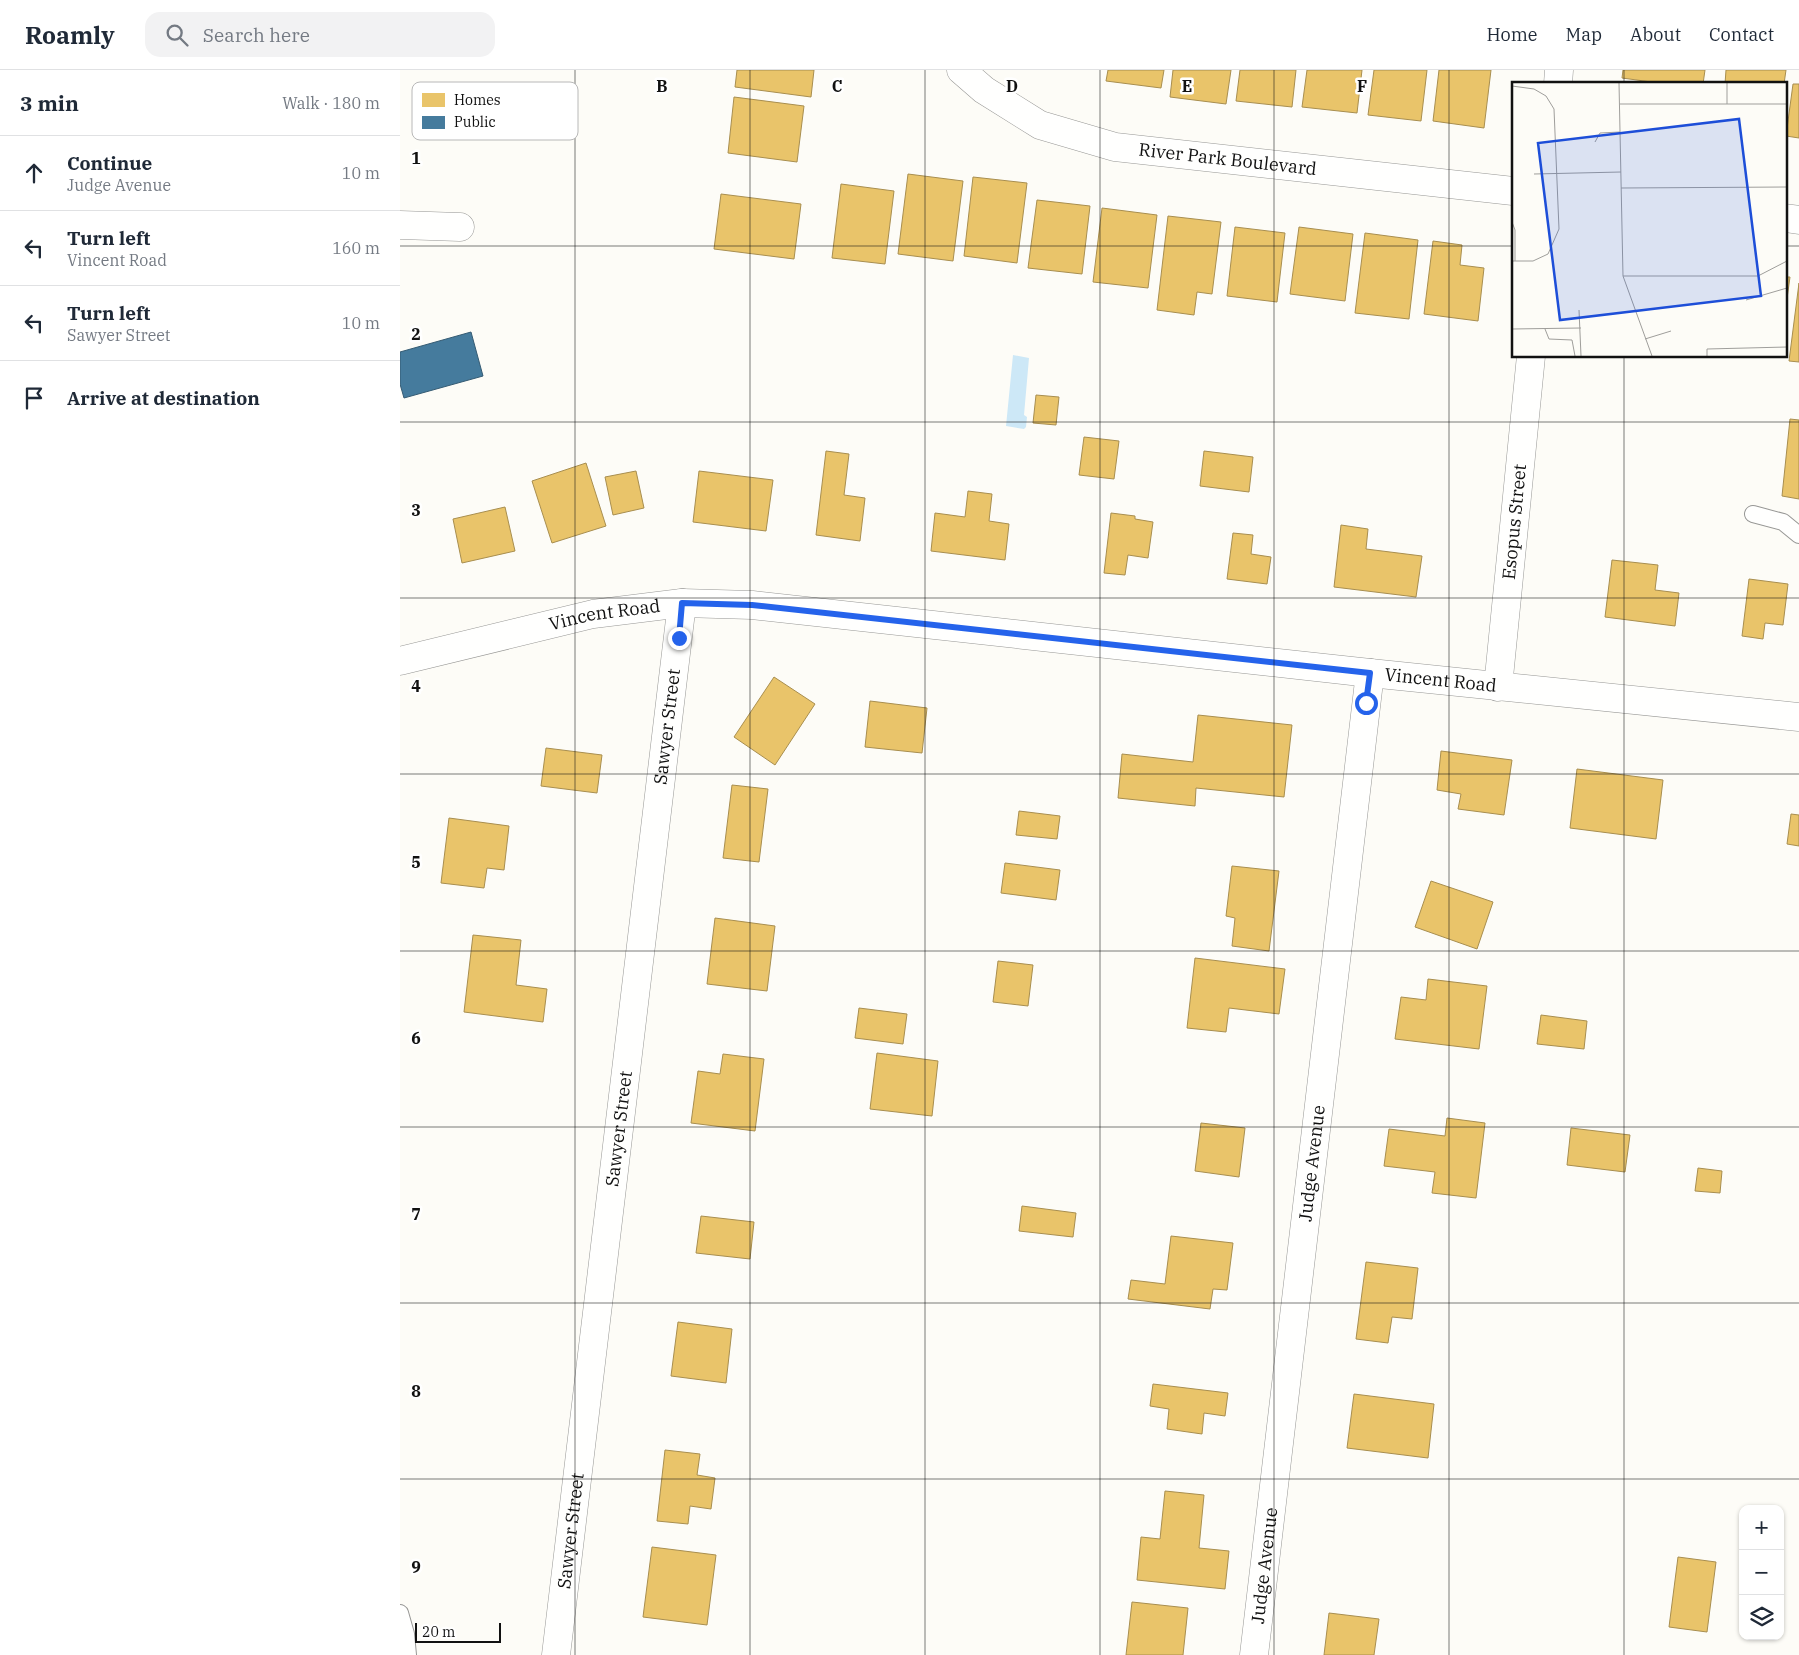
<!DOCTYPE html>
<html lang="en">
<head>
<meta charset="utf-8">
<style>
  body { margin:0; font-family:"IBM Plex Serif",serif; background:#f2f2f3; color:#1f2937 }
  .controls { position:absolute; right:15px; bottom:15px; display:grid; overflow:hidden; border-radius:10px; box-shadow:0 1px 4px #0004 }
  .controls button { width:45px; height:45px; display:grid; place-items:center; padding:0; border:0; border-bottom:1px solid #e0e1e3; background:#fff; color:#1f2937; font:25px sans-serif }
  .scale { position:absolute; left:15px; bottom:12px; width:86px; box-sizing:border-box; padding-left:5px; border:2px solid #111; border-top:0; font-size:14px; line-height:18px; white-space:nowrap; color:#111; -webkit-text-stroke:4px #fff; paint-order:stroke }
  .stop { position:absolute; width:15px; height:15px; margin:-11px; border:4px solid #2563eb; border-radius:50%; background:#fff }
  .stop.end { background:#2563eb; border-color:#fff; box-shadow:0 1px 5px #0008 }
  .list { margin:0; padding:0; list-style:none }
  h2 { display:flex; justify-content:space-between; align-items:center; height:65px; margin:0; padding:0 20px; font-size:21px }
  h2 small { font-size:16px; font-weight:400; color:#747a83 }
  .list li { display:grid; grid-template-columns:32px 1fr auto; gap:15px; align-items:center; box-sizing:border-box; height:75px; padding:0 20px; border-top:1px solid #e0e1e3 }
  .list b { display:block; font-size:19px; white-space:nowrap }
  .list p { margin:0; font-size:16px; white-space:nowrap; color:#747a83 }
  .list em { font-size:16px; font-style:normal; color:#747a83 }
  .icon { flex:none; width:28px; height:28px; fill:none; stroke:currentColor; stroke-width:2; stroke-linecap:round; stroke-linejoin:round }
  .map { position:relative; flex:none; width:1399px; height:1585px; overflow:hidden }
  header { display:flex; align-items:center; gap:30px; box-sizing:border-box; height:70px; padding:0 25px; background:#fff; border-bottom:1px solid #e0e1e3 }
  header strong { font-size:24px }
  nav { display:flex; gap:28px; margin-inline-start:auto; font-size:18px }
  .search { width:350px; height:45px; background:#f2f2f3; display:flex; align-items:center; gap:12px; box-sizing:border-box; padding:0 18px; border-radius:15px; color:#747a83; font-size:19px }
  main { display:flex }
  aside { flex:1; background:#fff }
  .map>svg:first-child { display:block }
  .water { fill:#cde8f7 }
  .homes { fill:#e9c46a; stroke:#a88e4f }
  .public { fill:#457b9d; stroke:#355b73 }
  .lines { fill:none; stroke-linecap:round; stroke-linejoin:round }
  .lane-casing { stroke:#979795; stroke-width:18 }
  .street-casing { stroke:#979795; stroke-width:29 }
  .lane { stroke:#fffffe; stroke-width:16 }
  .street { stroke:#fffffe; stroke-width:28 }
  .route { stroke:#2563eb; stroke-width:6 }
  .grid { fill:none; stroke:#111; stroke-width:1; stroke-opacity:0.55 }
  .labels { text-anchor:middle; stroke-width:5; stroke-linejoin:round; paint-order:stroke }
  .street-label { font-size:18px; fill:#111; stroke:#fff }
  .inset-road { fill:none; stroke:#9f9e9b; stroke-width:1 }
  .view { fill:#1d4ed8; fill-opacity:0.15; stroke:#1d4ed8; stroke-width:2.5 }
  .inset-edge { fill:none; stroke:#111; stroke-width:2.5 }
  .key { fill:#fff; stroke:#b8b8b8; stroke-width:1 }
  .key-label { font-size:14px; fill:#111 }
  .grid-label { font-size:16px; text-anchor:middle; font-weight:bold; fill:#111; stroke:#fff; stroke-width:5; stroke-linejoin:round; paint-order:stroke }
</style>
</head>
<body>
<header>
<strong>Roamly</strong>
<div class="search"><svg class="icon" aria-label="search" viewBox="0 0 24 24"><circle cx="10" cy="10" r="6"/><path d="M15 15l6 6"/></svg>Search here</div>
<nav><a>Home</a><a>Map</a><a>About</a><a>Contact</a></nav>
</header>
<main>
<aside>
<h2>3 min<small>Walk · 180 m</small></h2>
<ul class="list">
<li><svg class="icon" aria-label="ahead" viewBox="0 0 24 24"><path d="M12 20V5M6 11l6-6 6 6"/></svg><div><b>Continue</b><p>Judge Avenue</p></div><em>10 m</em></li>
<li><svg class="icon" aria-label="left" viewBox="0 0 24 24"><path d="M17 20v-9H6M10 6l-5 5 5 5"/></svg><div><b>Turn left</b><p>Vincent Road</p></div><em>160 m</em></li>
<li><svg class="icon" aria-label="left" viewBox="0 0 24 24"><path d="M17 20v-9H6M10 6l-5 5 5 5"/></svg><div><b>Turn left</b><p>Sawyer Street</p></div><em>10 m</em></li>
<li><svg class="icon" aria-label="arrive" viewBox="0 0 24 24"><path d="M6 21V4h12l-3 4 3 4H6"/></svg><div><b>Arrive at destination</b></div></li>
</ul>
</aside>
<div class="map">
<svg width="1399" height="1585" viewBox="0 0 1399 1585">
  <rect width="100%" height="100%" fill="#fdfcf7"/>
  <path class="water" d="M613 285 629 288 624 345 627 347 626 357 624 359 606 356Z"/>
  <g class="homes">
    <path d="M337 0H414L411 27 335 17Z"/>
    <path d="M708 0H764L761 18 706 11Z"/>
    <path d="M773 0H831L826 34 770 27Z"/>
    <path d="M840 0H896L892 37 836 31Z"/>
    <path d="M907 0H962L957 43 902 37Z"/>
    <path d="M974 0H1027L1021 51 968 45Z"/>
    <path d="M1039 0H1091L1084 58 1033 51Z"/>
    <path d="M1223 0H1305L1303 14H1266L1222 8Z"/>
    <path d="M1326 0H1386L1384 14H1325Z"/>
    <path d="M1393 14H1399V68L1386 66Z"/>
    <path d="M334 27 404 36 397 92 328 83Z"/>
    <path d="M508 104 563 111 553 191 498 184Z"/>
    <path d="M573 107 627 113 617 193 564 186Z"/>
    <path d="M441 114 494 121 485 194 432 188Z"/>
    <path d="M321 124 401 134 394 189 314 179Z"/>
    <path d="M637 130 690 136 682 204 628 198Z"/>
    <path d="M702 138 757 145 748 218 693 212Z"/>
    <path d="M768 146 821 152 812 224 797 222 794 245 757 240Z"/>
    <path d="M835 157 885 163 877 232 827 226Z"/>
    <path d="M899 157 953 164 945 231 890 224Z"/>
    <path d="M965 163 1018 170 1009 249 955 243Z"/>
    <path d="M1033 171 1062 175 1060 195 1084 198 1078 251 1024 244Z"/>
    <path d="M1385 207H1390L1385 243Z"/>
    <path d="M1399 213V292L1389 291Z"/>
    <path d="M636 325 659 327 656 355 633 353Z"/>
    <path d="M1390 349 1399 350V429L1382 426Z"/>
    <path d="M684 367 719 371 714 409 679 405Z"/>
    <path d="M426 381 449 384 444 425 465 428 460 471 416 465Z"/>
    <path d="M804 381 853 387 849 422 800 416Z"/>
    <path d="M186 393 206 456 152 473 132 411Z"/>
    <path d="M236 401 244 438 213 445 205 407Z"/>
    <path d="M299 401 373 410 366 461 293 452Z"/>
    <path d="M568 421 592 424 589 451 609 454 605 490 531 481 535 443 565 447Z"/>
    <path d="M105 437 115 481 62 493 53 449Z"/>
    <path d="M711 443 735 446V449L753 452 748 488 728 485 725 505 704 503Z"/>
    <path d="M941 455 968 459 966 479 1022 486 1016 527 934 517Z"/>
    <path d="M833 463 853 465 851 484 871 487 867 514 827 509Z"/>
    <path d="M1212 490 1258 495 1255 520 1279 523 1275 556 1205 547Z"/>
    <path d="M1349 509 1388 514 1383 555 1365 553 1363 569 1342 566Z"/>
    <path d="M374 607 415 634 375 695 334 667Z"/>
    <path d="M470 631 527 638 522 683 465 677Z"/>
    <path d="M798 645 892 655 884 727 796 718 795 736 718 728 722 684 793 692Z"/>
    <path d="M146 678 202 685 197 723 141 716Z"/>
    <path d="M1041 681 1112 690 1104 745 1058 739 1061 724 1037 720Z"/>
    <path d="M1177 699 1263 710 1256 769 1170 758Z"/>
    <path d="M332 715 368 719 359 792 323 788Z"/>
    <path d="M619 741 660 746 657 769 616 765Z"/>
    <path d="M1391 744 1399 745V776L1387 774Z"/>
    <path d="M49 748 109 756 104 800 87 798 84 818 41 813Z"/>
    <path d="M605 793 660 800 656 830 601 823Z"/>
    <path d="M832 796 879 801 869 881 832 876 835 848 826 846Z"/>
    <path d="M1031 811 1093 832 1077 879 1015 857Z"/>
    <path d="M315 848 375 856 367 921 307 914Z"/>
    <path d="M73 865 121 870 116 915 147 919 143 952 64 942Z"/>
    <path d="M795 888 885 899 879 944 829 938 826 962 787 958Z"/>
    <path d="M598 891 633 895 628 936 593 932Z"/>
    <path d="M1028 909 1087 916 1079 979 995 969 1001 927 1026 930Z"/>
    <path d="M459 938 507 944 503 974 455 968Z"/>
    <path d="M1141 945 1187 951 1184 979 1137 974Z"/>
    <path d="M477 983 538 991 532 1046 470 1039Z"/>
    <path d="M323 984 364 989 355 1061 291 1053 298 1001 320 1004Z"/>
    <path d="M1047 1048 1085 1053 1076 1128 1032 1123 1035 1102 984 1096 989 1059 1045 1066Z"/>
    <path d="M801 1053 845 1058 839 1107 795 1101Z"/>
    <path d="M1171 1058 1230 1065 1225 1102 1167 1095Z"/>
    <path d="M1298 1098 1322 1101 1320 1123 1295 1121Z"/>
    <path d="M622 1136 676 1143 673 1167 619 1161Z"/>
    <path d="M301 1146 354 1152 350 1189 296 1183Z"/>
    <path d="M771 1166 833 1173 827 1220 813 1219 810 1239 728 1229 731 1210 765 1214Z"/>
    <path d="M966 1192 1018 1198 1012 1249 992 1247 988 1273 956 1269Z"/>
    <path d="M278 1252 332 1259 326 1313 271 1306Z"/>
    <path d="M753 1314 828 1323 825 1346 804 1343 802 1364 767 1359 769 1339 750 1336Z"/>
    <path d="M954 1324 1034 1334 1028 1388 947 1378Z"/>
    <path d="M265 1380 300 1384 297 1405 315 1408 311 1439 290 1436 288 1454 257 1451Z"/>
    <path d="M765 1421 804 1425 799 1478 829 1481 825 1519 737 1510 741 1467 760 1469Z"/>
    <path d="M252 1477 316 1485 307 1555 243 1547Z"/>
    <path d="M1278 1487 1316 1492 1307 1562 1269 1557Z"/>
    <path d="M732 1532 788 1538 783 1585H726Z"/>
    <path d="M929 1543 979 1549 974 1585H924Z"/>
  </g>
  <path class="public" d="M71 262 83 306 4 328 0 314V282Z"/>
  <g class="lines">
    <defs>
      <g id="lane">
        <path d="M1353 444 1383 452 1399 465"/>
        <path d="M0 1543 6 1564 8 1585"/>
      </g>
      <g id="street">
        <path id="s1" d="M561 0 584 20 640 55 715 77 1113 121"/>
        <path d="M1158 14 1159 0"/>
        <path d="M1385 148 1399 150"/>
        <path d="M0 155 60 157"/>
        <path id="s2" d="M0 591 193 544 282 533 352 535 970 603 1399 647"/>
        <path id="s3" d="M1098 617 1131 286"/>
        <path id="s4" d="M156 1585 282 533"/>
        <path id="s5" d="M854 1585 970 603"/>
      </g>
    </defs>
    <use href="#lane" class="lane-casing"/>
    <use href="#street" class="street-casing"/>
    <use href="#lane" class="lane"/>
    <use href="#street" class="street"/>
  </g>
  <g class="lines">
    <path class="route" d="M279 568 282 533 352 535 970 603 966 633"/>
  </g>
  <path class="grid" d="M175 0V1585M350 0V1585M525 0V1585M700 0V1585M874 0V1585M1049 0V1585M1224 0V14M0 176H1113M1385 176H1399M1224 286V1585M0 352H1399M0 528H1399M0 704H1399M0 881H1399M0 1057H1399M0 1233H1399M0 1409H1399"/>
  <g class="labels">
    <g class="street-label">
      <text dy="6" stroke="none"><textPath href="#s1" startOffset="288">River Park Boulevard</textPath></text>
      <text dy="6" stroke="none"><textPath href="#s3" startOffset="166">Esopus Street</textPath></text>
      <text dy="6" stroke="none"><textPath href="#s2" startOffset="210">Vincent Road</textPath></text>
      <text dy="6" stroke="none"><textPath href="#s2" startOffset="1051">Vincent Road</textPath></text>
      <text dy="6" stroke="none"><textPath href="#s4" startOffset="935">Sawyer Street</textPath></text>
      <text dy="6" stroke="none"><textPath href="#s4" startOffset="530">Sawyer Street</textPath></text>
      <text dy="6" stroke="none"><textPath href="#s5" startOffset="495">Judge Avenue</textPath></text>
      <text dy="6" stroke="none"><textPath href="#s4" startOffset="125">Sawyer Street</textPath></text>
      <text dy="6" stroke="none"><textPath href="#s5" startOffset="90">Judge Avenue</textPath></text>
    </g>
  </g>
  <g transform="translate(1112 12)">
    <rect width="275" height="275" fill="#fdfcf7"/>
    <path class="inset-road" d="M107 1 111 194 140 274M215 1V22M0 4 22 7 34 14 42 27 47 147 36 172 21 179H0M108 22H275M83 60 88 51 108 50M22 92 109 90M109 106 275 105M0 140 3 148V179M111 194H246L275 179M234 218 275 206M67 228 69 274M0 247 69 246M33 247 37 257 60 258 63 274M133 257 159 249M195 274V267L275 265"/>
    <path class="view" d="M227 37 249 214 48 238 26 61Z"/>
    <rect width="275" height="275" class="inset-edge"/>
  </g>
  <rect x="12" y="12" width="166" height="58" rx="8" class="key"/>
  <rect x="22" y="23" width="23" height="14" fill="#e9c46a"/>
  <rect x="22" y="46" width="23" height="13" fill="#457b9d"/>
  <g class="key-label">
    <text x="54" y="35">Homes</text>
    <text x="54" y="57">Public</text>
  </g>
  <g class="grid-label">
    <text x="262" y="22">B</text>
    <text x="437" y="22">C</text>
    <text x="612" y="22">D</text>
    <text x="787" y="22">E</text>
    <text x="962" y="22">F</text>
    <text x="16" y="94">1</text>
    <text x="16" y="270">2</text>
    <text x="16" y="446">3</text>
    <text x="16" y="622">4</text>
    <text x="16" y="798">5</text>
    <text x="16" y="974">6</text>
    <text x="16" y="1150">7</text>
    <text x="16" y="1327">8</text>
    <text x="16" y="1503">9</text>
  </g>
</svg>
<div class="controls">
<button>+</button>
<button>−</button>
<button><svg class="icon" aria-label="layers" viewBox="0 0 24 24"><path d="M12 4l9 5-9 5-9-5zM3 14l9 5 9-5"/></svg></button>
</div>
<div class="scale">20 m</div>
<div class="stop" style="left:966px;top:633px"></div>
<div class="stop end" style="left:279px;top:568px"></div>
</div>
</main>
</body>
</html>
